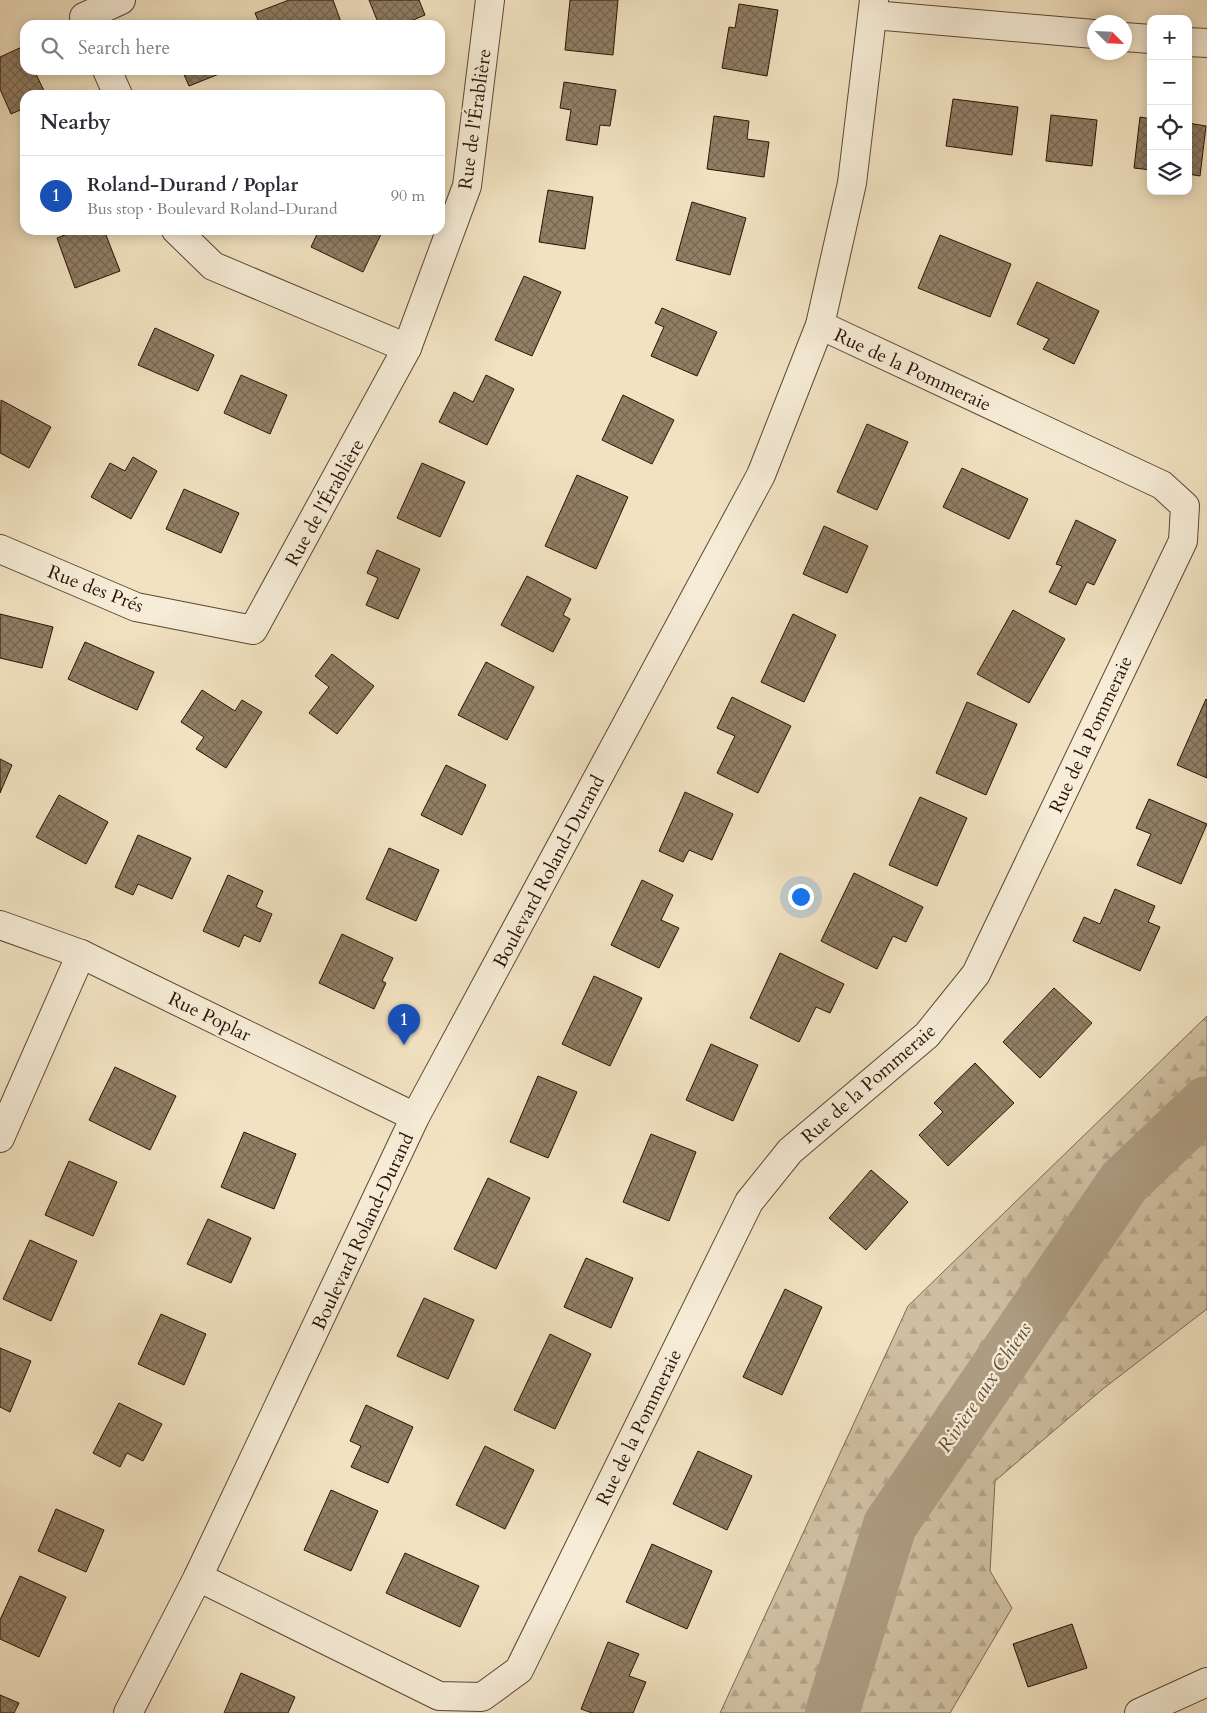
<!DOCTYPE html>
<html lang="en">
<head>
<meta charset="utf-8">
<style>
  body { margin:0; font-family:Cardo,serif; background:#f2f2f3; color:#2b2b33 }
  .controls { position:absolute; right:15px; top:15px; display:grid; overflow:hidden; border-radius:10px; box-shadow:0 2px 12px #0003 }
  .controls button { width:45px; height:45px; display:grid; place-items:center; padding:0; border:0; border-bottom:1px solid #e1e1e2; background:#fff; color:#2b2b33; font:25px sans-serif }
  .compass { position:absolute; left:1087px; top:15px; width:45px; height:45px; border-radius:50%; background:#fff; box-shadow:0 2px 12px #0003; rotate:114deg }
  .you { position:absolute; left:800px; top:896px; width:18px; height:18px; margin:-12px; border:4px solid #fff; border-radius:50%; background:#1a73e8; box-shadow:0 0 0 8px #1a73e833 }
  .badge { display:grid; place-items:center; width:32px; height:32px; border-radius:50%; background:#8f2418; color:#fff; font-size:16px; font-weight:700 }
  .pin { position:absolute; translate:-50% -41px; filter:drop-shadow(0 1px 2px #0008) }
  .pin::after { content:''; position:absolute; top:26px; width:18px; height:15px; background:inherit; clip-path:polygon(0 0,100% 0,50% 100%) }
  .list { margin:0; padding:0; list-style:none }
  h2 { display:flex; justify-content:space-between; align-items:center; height:65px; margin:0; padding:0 20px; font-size:21px }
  h2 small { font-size:16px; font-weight:400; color:#7c7c81 }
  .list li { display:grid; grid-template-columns:32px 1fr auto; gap:15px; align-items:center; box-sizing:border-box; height:80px; padding:0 20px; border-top:1px solid #e1e1e2 }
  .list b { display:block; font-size:19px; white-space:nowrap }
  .list p { margin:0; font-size:16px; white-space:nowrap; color:#7c7c81 }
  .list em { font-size:16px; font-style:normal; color:#7c7c81 }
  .icon { flex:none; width:28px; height:28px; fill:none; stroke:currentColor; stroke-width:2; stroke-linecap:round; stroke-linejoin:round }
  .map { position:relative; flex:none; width:1207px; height:1713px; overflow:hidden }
  .search { position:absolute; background:#fff; box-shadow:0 2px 12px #0003; left:20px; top:20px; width:425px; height:55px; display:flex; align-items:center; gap:12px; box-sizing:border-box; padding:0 18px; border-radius:15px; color:#7c7c81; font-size:19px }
  .panel { position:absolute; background:#fff; box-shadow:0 2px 12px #0003; left:20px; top:90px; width:425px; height:145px; border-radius:15px }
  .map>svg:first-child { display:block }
  .forest { fill:url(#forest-firs); stroke:#7c6952 }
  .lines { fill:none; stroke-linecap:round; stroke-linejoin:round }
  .river { stroke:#ad9c81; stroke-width:54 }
  .building { fill:url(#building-cross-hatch); stroke:#2a1304 }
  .minor-casing { stroke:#5c4733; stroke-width:30 }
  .minor { stroke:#f6ecd7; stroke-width:28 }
  .labels { text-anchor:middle; stroke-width:5; stroke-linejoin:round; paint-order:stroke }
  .street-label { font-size:19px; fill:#2a1304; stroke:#f6ecd7 }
  .water-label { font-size:20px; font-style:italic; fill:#5e4a36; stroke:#f6ecd7 }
</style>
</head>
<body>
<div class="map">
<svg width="1207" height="1713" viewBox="0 0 1207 1713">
  <defs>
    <pattern id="forest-firs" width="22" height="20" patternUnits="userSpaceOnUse" patternTransform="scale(1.25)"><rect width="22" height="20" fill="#cfbfa1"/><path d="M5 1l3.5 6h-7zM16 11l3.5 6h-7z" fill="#b2a389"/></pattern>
    <pattern id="building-cross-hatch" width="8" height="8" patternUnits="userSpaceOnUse" patternTransform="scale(1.25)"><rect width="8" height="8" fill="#917f66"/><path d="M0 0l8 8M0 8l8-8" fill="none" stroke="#776752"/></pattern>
  </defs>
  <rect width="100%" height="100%" fill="#f1e2c1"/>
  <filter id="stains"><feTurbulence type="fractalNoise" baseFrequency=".004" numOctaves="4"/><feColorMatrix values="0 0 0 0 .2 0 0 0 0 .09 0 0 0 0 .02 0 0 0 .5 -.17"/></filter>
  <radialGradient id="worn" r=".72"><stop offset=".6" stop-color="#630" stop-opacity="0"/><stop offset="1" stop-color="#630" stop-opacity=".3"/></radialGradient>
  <path class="forest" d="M1207 1016V1309L1104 1388 995 1481 990 1571 1012 1608 950 1713H720L908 1306Z"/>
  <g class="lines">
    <path class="river" d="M832 1713 890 1525 1124 1182 1207 1103"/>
  </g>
  <g class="building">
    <path d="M289 0H333L341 22 334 25H260L255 13Z"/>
    <path d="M369 0H419L425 15 401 25H379Z"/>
    <path d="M570 0H618L613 55 565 50Z"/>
    <path d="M739 4 778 10 767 76 722 68 729 27 735 28Z"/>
    <path d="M24 46 25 70H34L46 95H25V108L11 114 0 89V57Z"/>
    <path d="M182 70H229L189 86Z"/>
    <path d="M564 82 616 90 610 126 600 125 597 145 566 140 571 110 560 108Z"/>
    <path d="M953 99 1018 107 1012 155 946 146Z"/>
    <path d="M1051 115 1097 120 1092 166 1046 161Z"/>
    <path d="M714 116 749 121 747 139 769 142 764 177 707 169Z"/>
    <path d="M1140 117 1151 119V170L1134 168Z"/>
    <path d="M1188 123 1206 126 1200 176 1188 174Z"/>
    <path d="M548 190 593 197 585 249 539 242Z"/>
    <path d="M692 202 746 218 730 275 676 260Z"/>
    <path d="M78 230H104L120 271 75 288 57 238Z"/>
    <path d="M319 230H383L363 272 311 247Z"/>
    <path d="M940 235 1011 264 990 317 918 288Z"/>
    <path d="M524 276 561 292 532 356 495 340Z"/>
    <path d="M1037 282 1099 311 1074 364 1043 349 1049 339 1017 324Z"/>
    <path d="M662 308 717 332 697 376 651 356 664 327 655 323Z"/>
    <path d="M155 328 214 355 198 391 138 365Z"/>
    <path d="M241 375 287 395 270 434 224 413Z"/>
    <path d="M486 375 514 389 487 445 439 422 454 392 473 402Z"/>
    <path d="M623 395 674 420 652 464 602 440Z"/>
    <path d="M1 400 51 427 29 468 0 453Z"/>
    <path d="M867 424 908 442 877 510 837 492Z"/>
    <path d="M133 457 157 471 131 519 91 497 110 463 125 471Z"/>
    <path d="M422 463 465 482 440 537 397 518Z"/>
    <path d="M962 468 1028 499 1009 539 943 507Z"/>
    <path d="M577 475 628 497 596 569 545 546Z"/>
    <path d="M184 489 239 513 221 553 166 529Z"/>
    <path d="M1076 520 1116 540 1094 585 1087 582 1076 605 1049 592 1062 566 1056 564Z"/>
    <path d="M824 526 868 546 847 593 803 574Z"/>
    <path d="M377 550 420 569 398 619 366 605 378 578 367 573Z"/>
    <path d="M527 576 571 599 563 615 570 619 553 652 501 625Z"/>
    <path d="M1013 610 1065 639 1029 703 977 674Z"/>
    <path d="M0 614 53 627 42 668 0 658Z"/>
    <path d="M793 614 836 635 804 702 761 682Z"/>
    <path d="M85 642 154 672 137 710 68 679Z"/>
    <path d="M332 654 374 686 337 734 309 713 329 687 315 676Z"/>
    <path d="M486 662 534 687 507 740 458 715Z"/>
    <path d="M202 690 235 711 242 700 262 712 226 768 196 749 204 737 181 722Z"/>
    <path d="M732 697 791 726 758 793 717 773 735 736 717 728Z"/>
    <path d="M1206 699 1207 700V778L1177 765Z"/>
    <path d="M967 702 1017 724 986 795 936 773Z"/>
    <path d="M0 759 12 765 0 793Z"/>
    <path d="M446 765 486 785 462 835 421 815Z"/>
    <path d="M685 792 733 814 712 860 689 850 683 862 659 851Z"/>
    <path d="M59 795 108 822 86 864 36 837Z"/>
    <path d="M920 797 967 818 937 886 889 865Z"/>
    <path d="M1149 799 1207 824 1181 884 1137 865 1151 834 1136 828Z"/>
    <path d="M138 835 191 858 172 899 138 884 133 895 115 887Z"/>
    <path d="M389 848 439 870 416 921 366 899Z"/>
    <path d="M854 873 923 907 906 942 893 936 877 969 821 941Z"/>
    <path d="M228 875 263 891 256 907 272 914 260 942 244 935 239 947 203 931Z"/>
    <path d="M642 880 673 895 661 920 679 928 659 968 611 945Z"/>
    <path d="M1115 889 1155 906 1148 922 1160 927 1140 971 1073 941 1084 917 1100 924Z"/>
    <path d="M342 934 393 958 382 981 386 983 374 1009 319 983Z"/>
    <path d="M780 953 844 984 830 1013 816 1007 799 1042 750 1018Z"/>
    <path d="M594 976 642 998 610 1066 562 1044Z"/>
    <path d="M1054 988 1092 1023 1040 1078 1003 1042Z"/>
    <path d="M711 1044 758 1065 733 1121 686 1100Z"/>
    <path d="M975 1063 1014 1103 948 1166 919 1135 943 1112 934 1103Z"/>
    <path d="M115 1067 176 1096 150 1150 89 1120Z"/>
    <path d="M538 1076 577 1092 548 1158 510 1142Z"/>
    <path d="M244 1132 296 1154 274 1209 221 1187Z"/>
    <path d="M651 1134 696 1152 669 1221 623 1202Z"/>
    <path d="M69 1161 117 1182 93 1236 45 1215Z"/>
    <path d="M871 1170 908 1202 866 1250 829 1218Z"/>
    <path d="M488 1178 530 1198 496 1269 454 1249Z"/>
    <path d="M208 1219 251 1238 231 1283 187 1264Z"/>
    <path d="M30 1240 77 1261 51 1321 3 1299Z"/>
    <path d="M586 1258 633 1278 611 1328 564 1307Z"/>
    <path d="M785 1289 822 1307 782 1395 743 1377Z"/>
    <path d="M424 1298 474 1320 448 1379 397 1356Z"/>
    <path d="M161 1314 206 1334 184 1385 138 1364Z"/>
    <path d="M550 1334 591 1354 555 1429 514 1410Z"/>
    <path d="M0 1348 31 1361 10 1412 0 1407Z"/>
    <path d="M119 1403 162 1424 143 1461 127 1453 120 1467 93 1453Z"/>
    <path d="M366 1405 413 1427 388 1483 351 1467 361 1446 350 1441Z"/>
    <path d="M485 1446 534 1470 505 1529 456 1505Z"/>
    <path d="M698 1451 752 1476 727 1530 673 1504Z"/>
    <path d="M331 1490 378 1511 351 1571 304 1550Z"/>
    <path d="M56 1509 104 1530 86 1572 38 1551Z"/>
    <path d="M652 1544 712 1571 687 1629 626 1602Z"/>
    <path d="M405 1553 479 1586 460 1627 386 1593Z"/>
    <path d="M20 1576 66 1597 39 1657 0 1639V1620Z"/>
    <path d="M1072 1624 1087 1668 1028 1687 1013 1644Z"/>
    <path d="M608 1642 639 1654 629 1676 646 1682 633 1713H592L581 1709Z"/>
    <path d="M241 1673 295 1697 288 1713H224Z"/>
    <path d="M0 1695 19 1703 14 1713H0Z"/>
  </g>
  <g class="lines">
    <defs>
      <g id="minor">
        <path d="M873 15 1094 34"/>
        <path d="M84 17 121 0"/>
        <path d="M1124 37 1151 39"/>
        <path d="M1188 42 1207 43"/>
        <path d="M107 70 118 95"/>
        <path d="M176 230 213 266 407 348"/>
        <path d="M0 549 136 607 253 630 407 348 467 186 490 0"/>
        <path d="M0 925 81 954 415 1117"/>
        <path d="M0 1138 81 954"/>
        <path d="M198 1577 439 1696 482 1697 519 1670 749 1202 790 1151 927 1035 976 974 1183 541 1185 506 1162 485 820 325"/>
        <path d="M128 1713 198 1577 415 1117 761 475 820 325 852 183 874 0"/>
        <path d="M1139 1713 1207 1682"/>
      </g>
    </defs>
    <use href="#minor" class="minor-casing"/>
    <use href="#minor" class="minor"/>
  </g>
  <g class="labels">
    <g class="street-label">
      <text transform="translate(474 119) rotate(-82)" y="7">Rue de l'Érablière</text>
      <text transform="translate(913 369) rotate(25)" y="7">Rue de la Pommeraie</text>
      <text transform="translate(324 502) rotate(-61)" y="7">Rue de l'Érablière</text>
      <text transform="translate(96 588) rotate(21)" y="7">Rue des Prés</text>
      <text transform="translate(1090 734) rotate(-65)" y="7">Rue de la Pommeraie</text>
      <text transform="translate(548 871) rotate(-62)" y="7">Boulevard Roland-Durand</text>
      <text transform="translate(210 1016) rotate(26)" y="7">Rue Poplar</text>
      <text transform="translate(868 1083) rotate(-41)" y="7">Rue de la Pommeraie</text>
      <text transform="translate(362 1231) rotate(-65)" y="7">Boulevard Roland-Durand</text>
      <text transform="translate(638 1427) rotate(-64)" y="7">Rue de la Pommeraie</text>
    </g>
    <g class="water-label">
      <text transform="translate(984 1387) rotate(-56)" y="7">Rivière aux Chiens</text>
    </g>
  </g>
  <rect width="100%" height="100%" filter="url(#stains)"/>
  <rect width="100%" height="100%" fill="url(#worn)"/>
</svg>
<div class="controls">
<button>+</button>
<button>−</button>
<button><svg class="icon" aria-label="locate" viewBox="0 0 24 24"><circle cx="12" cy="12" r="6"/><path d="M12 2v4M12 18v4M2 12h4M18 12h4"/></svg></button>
<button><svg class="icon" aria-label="layers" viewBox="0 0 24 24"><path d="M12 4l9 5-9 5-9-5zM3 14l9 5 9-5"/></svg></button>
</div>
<svg class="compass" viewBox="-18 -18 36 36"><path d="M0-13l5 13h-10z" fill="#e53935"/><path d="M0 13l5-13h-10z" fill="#7c7c81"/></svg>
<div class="you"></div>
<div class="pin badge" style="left:404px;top:1045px;background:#1a4fb4">1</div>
<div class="search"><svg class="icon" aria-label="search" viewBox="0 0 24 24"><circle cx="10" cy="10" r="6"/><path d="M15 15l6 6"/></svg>Search here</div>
<section class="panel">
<h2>Nearby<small></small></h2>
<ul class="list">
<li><span class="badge" style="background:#1a4fb4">1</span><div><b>Roland-Durand / Poplar</b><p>Bus stop · Boulevard Roland-Durand</p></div><em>90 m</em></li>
</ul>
</section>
</div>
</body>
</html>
